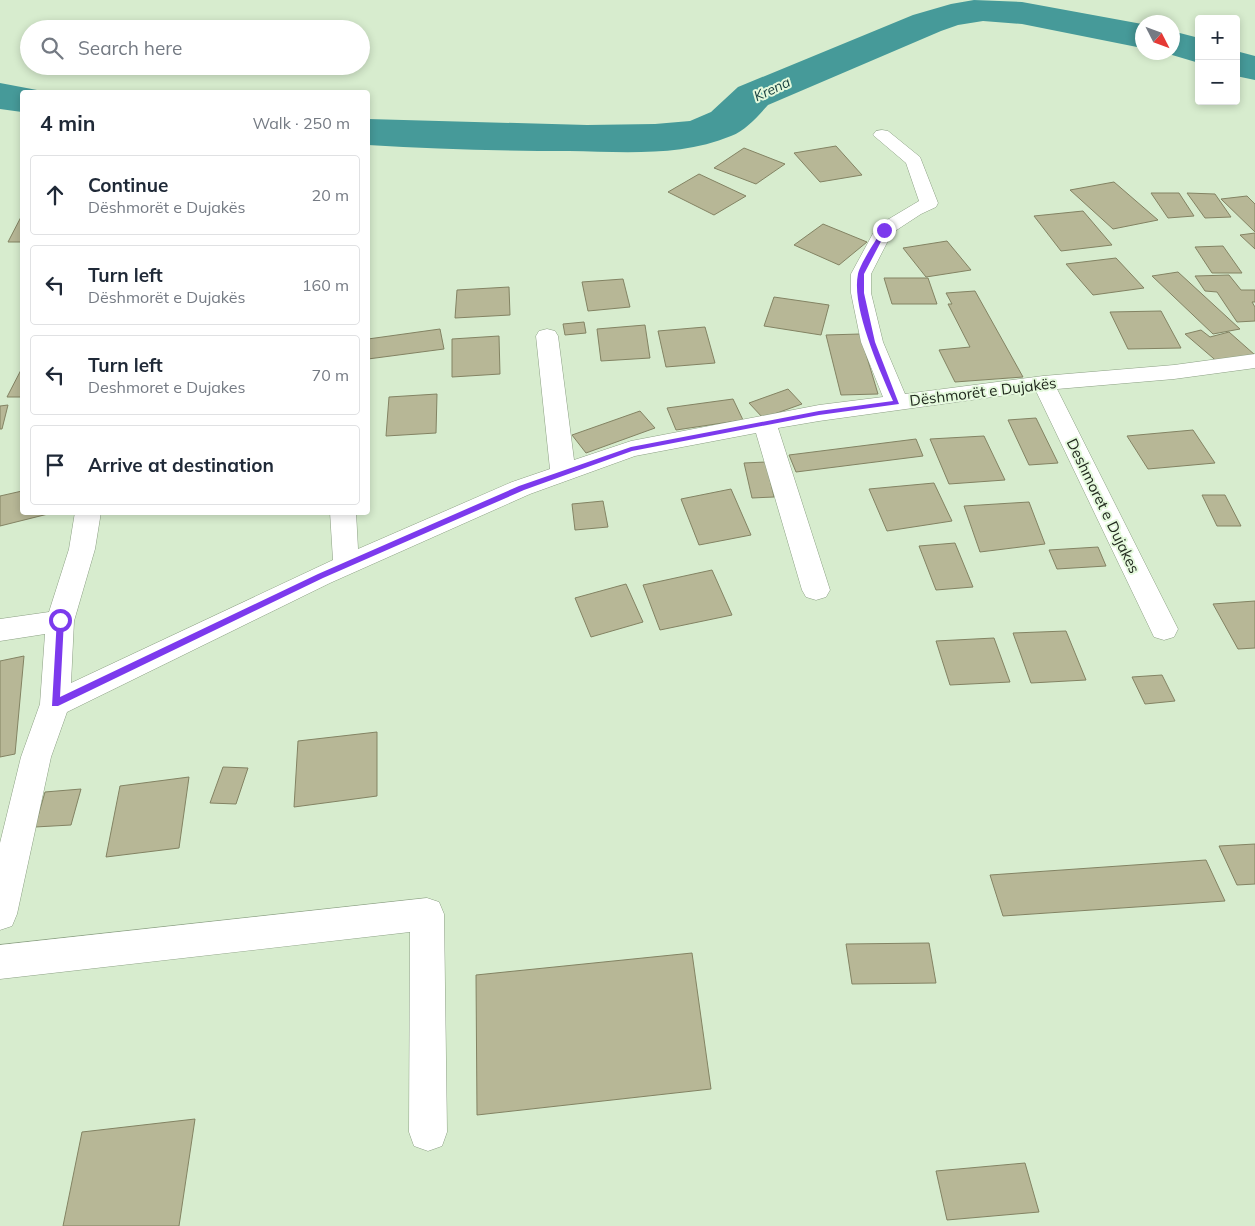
<!DOCTYPE html>
<html lang="en">
<head>
<meta charset="utf-8">
<style>
  body { margin:0; font-family:Mulish,sans-serif; background:#f6f6f7; color:#1f2937 }
  .controls { position:absolute; right:15px; top:15px; display:grid; overflow:hidden; border-radius:5px; box-shadow:0 2px 8px #0003 }
  .controls button { width:45px; height:45px; display:grid; place-items:center; padding:0; border:0; border-bottom:1px solid #e0e1e3; background:#fff; color:#1f2937; font:25px sans-serif }
  .compass { position:absolute; left:1135px; top:15px; width:45px; height:45px; border-radius:50%; background:#fff; box-shadow:0 2px 8px #0003; rotate:132deg }
  .stop { position:absolute; width:15px; height:15px; margin:-11px; border:4px solid #7c3aed; border-radius:50%; background:#fff }
  .stop.end { background:#7c3aed; border-color:#fff; box-shadow:0 1px 5px #0008 }
  .list { margin:0; padding:0; list-style:none }
  h2 { display:flex; justify-content:space-between; align-items:center; height:65px; margin:0; padding:0 20px; font-size:21px }
  h2 small { font-size:16px; font-weight:400; color:#747a83 }
  .list li { display:grid; grid-template-columns:32px 1fr auto; gap:15px; align-items:center; box-sizing:border-box; height:80px; margin:0 10px 10px; padding:0 10px; border:1px solid #e0e1e3; border-radius:5px }
  .list b { display:block; font-size:19px; white-space:nowrap }
  .list p { margin:0; font-size:16px; white-space:nowrap; color:#747a83 }
  .list em { font-size:16px; font-style:normal; color:#747a83 }
  .icon { flex:none; width:28px; height:28px; fill:none; stroke:currentColor; stroke-width:2; stroke-linecap:round; stroke-linejoin:round }
  .map { position:relative; flex:none; width:1255px; height:1226px; overflow:hidden }
  .search { position:absolute; background:#fff; box-shadow:0 2px 8px #0003; left:20px; top:20px; width:350px; height:55px; display:flex; align-items:center; gap:12px; box-sizing:border-box; padding:0 18px; border-radius:28px; color:#747a83; font-size:19px }
  .panel { position:absolute; background:#fff; box-shadow:0 2px 8px #0003; left:20px; top:90px; width:350px; height:425px; border-radius:5px }
  .map>svg:first-child { display:block }
  .lines { fill:none; stroke-linecap:round; stroke-linejoin:round }
  .river { fill:#469a99; fill-rule:evenodd }
  .building { fill:#b7b796; stroke:#838363 }
  .minor-casing { stroke:#8ca084; stroke-width:1 }
  .minor { fill:#fff; fill-rule:evenodd }
  .route { fill:#7c3aed }
  .labels { text-anchor:middle; stroke-width:4; stroke-linejoin:round; paint-order:stroke }
  .far-water-label { font-size:14px; font-style:italic; fill:#194140; stroke:#e4f9dc }
  .street-label { font-size:15px; fill:#21291e; stroke:#e4f9dc }
</style>
</head>
<body>
<div class="map">
<svg width="1255" height="1226" viewBox="0 0 1255 1226">
  <rect width="100%" height="100%" fill="#d7ecce"/>
  <g class="lines">
    <g class="river">
      <path d="M974 0 1022 2 1142 24V48L1022 24 983 21 958 25 941 31 768 105C757 117 746 130 731 136 681 157 622 152 569 151 502 151 434 149 368 145V119L587 125 655 124 690 121 711 112 738 87 913 15 951 4Z"/>
      <path d="M1172 31 1199 38V63L1162 52H1172Z"/>
      <path d="M1236 51 1255 56V80L1236 76Z"/>
      <path d="M0 83 37 90 39 92H22V112L0 109Z"/>
    </g>
  </g>
  <g class="building">
    <path d="M836 146 862 175 820 182 794 153Z"/>
    <path d="M744 148 785 164 756 184 714 168Z"/>
    <path d="M699 174 746 196 714 215 668 192Z"/>
    <path d="M1114 182 1158 220 1113 229 1070 190Z"/>
    <path d="M1151 193H1179L1194 216 1168 218Z"/>
    <path d="M1187 193 1215 194 1231 217 1205 218Z"/>
    <path d="M1247 196 1255 204V232L1221 199Z"/>
    <path d="M1083 211 1112 245 1061 251 1034 216Z"/>
    <path d="M22 215V242H8Z"/>
    <path d="M823 224 867 242 839 265 794 245Z"/>
    <path d="M1255 233V249L1240 235Z"/>
    <path d="M947 241 971 270 926 277 903 248Z"/>
    <path d="M1223 246 1242 273H1212L1195 247Z"/>
    <path d="M1116 258 1144 288 1093 295 1066 264Z"/>
    <path d="M1178 272 1240 329 1213 334 1152 276Z"/>
    <path d="M1229 275 1241 290H1255V302H1252L1255 307V321L1237 322 1217 292 1205 291 1195 276Z"/>
    <path d="M884 278H928L937 304H892Z"/>
    <path d="M623 279 630 307 588 311 582 282Z"/>
    <path d="M509 287 510 315 455 318 457 290Z"/>
    <path d="M975 291 1023 377 955 382 939 350 970 347 948 304H952L946 293Z"/>
    <path d="M774 297 829 305 821 335 764 326Z"/>
    <path d="M1161 311 1181 348 1128 349 1110 312Z"/>
    <path d="M584 322 586 333 565 335 563 324Z"/>
    <path d="M645 325 650 358 601 361 597 329Z"/>
    <path d="M705 327 715 363 666 367 658 331Z"/>
    <path d="M440 329 444 349 368 359V339Z"/>
    <path d="M1201 330 1210 337 1229 332 1255 355 1220 364 1185 334Z"/>
    <path d="M860 334 878 394 841 395 826 335Z"/>
    <path d="M499 336 500 374 452 377V339Z"/>
    <path d="M22 368V397H7Z"/>
    <path d="M788 389 802 404 763 418 749 403Z"/>
    <path d="M437 394 436 433 386 436 389 397Z"/>
    <path d="M733 399 743 420 676 430 667 408Z"/>
    <path d="M8 405 2 429H0V406Z"/>
    <path d="M640 411 655 428 586 453 572 435Z"/>
    <path d="M1036 418 1058 463 1029 465 1008 420Z"/>
    <path d="M1193 430 1215 463 1148 469 1127 436Z"/>
    <path d="M984 436 1005 480 949 484 930 439Z"/>
    <path d="M916 439 923 456 796 472 789 455Z"/>
    <path d="M766 462 774 497 752 498 744 463Z"/>
    <path d="M934 483 952 521 887 531 869 489Z"/>
    <path d="M731 489 751 535 699 545 681 499Z"/>
    <path d="M22 491V512L48 514 0 526V496Z"/>
    <path d="M1202 495H1225L1241 526H1217Z"/>
    <path d="M603 501 608 527 575 530 572 504Z"/>
    <path d="M1029 502 1045 544 980 552 964 506Z"/>
    <path d="M955 543 973 587 936 590 919 546Z"/>
    <path d="M1098 547 1106 566 1057 569 1049 550Z"/>
    <path d="M712 570 732 615 660 630 643 585Z"/>
    <path d="M626 584 643 622 591 637 575 598Z"/>
    <path d="M1255 601V648L1238 649 1213 604Z"/>
    <path d="M1066 631 1086 680 1031 683 1013 633Z"/>
    <path d="M994 638 1010 682 950 685 936 641Z"/>
    <path d="M24 656 15 754 0 757V661Z"/>
    <path d="M1162 675 1175 701 1145 704 1132 677Z"/>
    <path d="M377 732V796L294 807 298 741Z"/>
    <path d="M223 767 248 768 236 804 210 803Z"/>
    <path d="M189 777 179 848 106 857 120 786Z"/>
    <path d="M81 789 71 825 35 827 45 792Z"/>
    <path d="M1255 844V884L1237 885 1219 846Z"/>
    <path d="M1206 860 1225 901 1003 916 990 875Z"/>
    <path d="M929 943 936 983 852 984 846 944Z"/>
    <path d="M692 953 711 1089 477 1115 476 975Z"/>
    <path d="M195 1119 179 1226H63L82 1132Z"/>
    <path d="M1025 1163 1039 1212 947 1220 936 1171Z"/>
  </g>
  <g class="lines">
    <defs>
      <g id="minor">
        <path d="M882 130 888 131 920 157 938 203 936 207 921 214 892 233 871 274V293L883 342 905 394 1043 376 1174 365 1255 354V368L1174 379 1057 389 1178 629 1174 637 1164 640 1154 637 1036 391 819 421 778 428 830 590 826 597 816 600 806 597 802 590 756 433 635 456 530 494 330 583 67 712 51 757 17 914 12 926 0 930V843L21 757 40 704 45 634 0 641V619L49 612 69 549 75 512H101L95 549 74 621 71 683 333 560 330 512H356L358 549 512 482 550 469 536 336 539 331 547 329 555 331 558 336 574 460 631 441 819 405 883 397 861 342 851 293V274L877 226 919 201 906 163 873 135 876 131Z"/>
        <path d="M427 898 439 902 444 914 447 1132 442 1146 428 1151 414 1146 409 1132 410 932 0 979V945Z"/>
      </g>
    </defs>
    <use href="#minor" class="minor-casing"/>
    <use href="#minor" class="minor"/>
  </g>
  <path class="route" d="M884 228 887 230 864 274V293L875 342 899 404 819 415 632 451 524 490 323 578 58 706H52L57 618 60 617 64 620 60 697 318 574 519 486 631 447 819 411 893 401C880 371 851 307 858 274 861 262 875 242 882 230Z"/>
  <g class="labels">
    <g class="far-water-label">
      <text transform="translate(772 89) rotate(-25)" y="5">Krena</text>
    </g>
    <g class="street-label">
      <text transform="translate(983 392) rotate(-7)" y="5">Dëshmorët e Dujakës</text>
      <text transform="translate(1103 506) rotate(64)" y="5">Deshmoret e Dujakes</text>
    </g>
  </g>
</svg>
<div class="controls">
<button>+</button>
<button>−</button>
</div>
<svg class="compass" viewBox="-18 -18 36 36"><path d="M0-13l5 13h-10z" fill="#e53935"/><path d="M0 13l5-13h-10z" fill="#747a83"/></svg>
<div class="stop" style="left:60px;top:620px"></div>
<div class="stop end" style="left:884px;top:230px"></div>
<div class="search"><svg class="icon" aria-label="search" viewBox="0 0 24 24"><circle cx="10" cy="10" r="6"/><path d="M15 15l6 6"/></svg>Search here</div>
<section class="panel">
<h2>4 min<small>Walk · 250 m</small></h2>
<ul class="list">
<li><svg class="icon" aria-label="ahead" viewBox="0 0 24 24"><path d="M12 20V5M6 11l6-6 6 6"/></svg><div><b>Continue</b><p>Dëshmorët e Dujakës</p></div><em>20 m</em></li>
<li><svg class="icon" aria-label="left" viewBox="0 0 24 24"><path d="M17 20v-9H6M10 6l-5 5 5 5"/></svg><div><b>Turn left</b><p>Dëshmorët e Dujakës</p></div><em>160 m</em></li>
<li><svg class="icon" aria-label="left" viewBox="0 0 24 24"><path d="M17 20v-9H6M10 6l-5 5 5 5"/></svg><div><b>Turn left</b><p>Deshmoret e Dujakes</p></div><em>70 m</em></li>
<li><svg class="icon" aria-label="arrive" viewBox="0 0 24 24"><path d="M6 21V4h12l-3 4 3 4H6"/></svg><div><b>Arrive at destination</b></div></li>
</ul>
</section>
</div>
</body>
</html>
